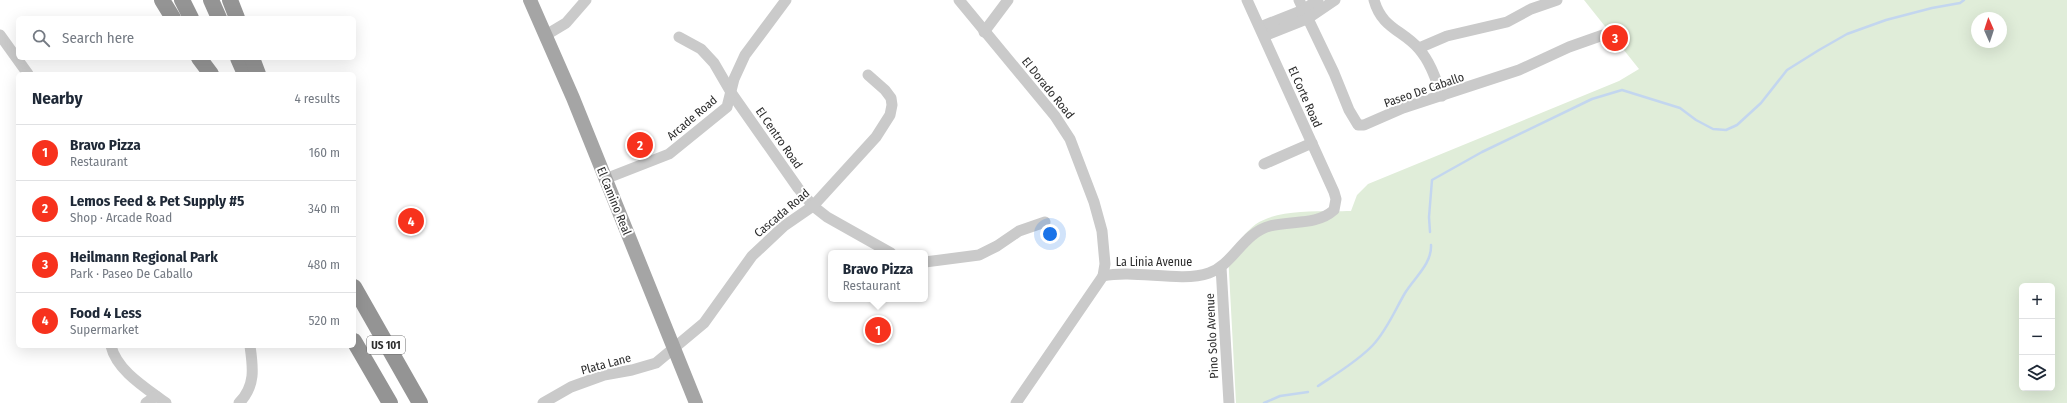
<!DOCTYPE html>
<html lang="en">
<head>
<meta charset="utf-8">
<style>
  body { margin:0; font-family:"Fira Sans Condensed",sans-serif; background:#f6f6f7; color:#1f2937 }
  .controls { position:absolute; right:12px; bottom:12px; display:grid; overflow:hidden; border-radius:6px; box-shadow:0 4px 16px #0002 }
  .controls button { width:36px; height:36px; display:grid; place-items:center; padding:0; border:0; border-bottom:1px solid #e0e1e3; background:#fff; color:#1f2937; font:20px sans-serif }
  .compass { position:absolute; left:1971px; top:12px; width:36px; height:36px; border-radius:50%; background:#fff; box-shadow:0 4px 16px #0002; rotate:357deg }
  .you { position:absolute; left:1050px; top:234px; width:14px; height:14px; margin:-10px; border:3px solid #fff; border-radius:50%; background:#1a73e8; box-shadow:0 0 0 6px #1a73e833 }
  .badge { display:grid; place-items:center; width:26px; height:26px; border-radius:50%; background:#f7321d; color:#fff; font-size:13px; font-weight:700 }
  .pin { position:absolute; translate:-50% -50%; border:2px solid #fff; box-shadow:0 1px 4px #0006 }
  .popup { position:absolute; left:828px; top:250px; width:100px; height:52px; box-sizing:border-box; display:grid; place-content:center; border-radius:6px; background:#fff; filter:drop-shadow(0 1px 3px #0005); font-size:13px; white-space:nowrap; color:#747a83 }
  .popup b { font-size:15px; color:#1f2937 }
  .popup::after { content:''; position:absolute; left:50%; top:100%; margin-left:-8px; border:8px solid transparent; border-top-color:#fff }
  .list { margin:0; padding:0; list-style:none }
  h2 { display:flex; justify-content:space-between; align-items:center; height:52px; margin:0; padding:0 16px; font-size:17px }
  h2 small { font-size:13px; font-weight:400; color:#747a83 }
  .list li { display:grid; grid-template-columns:26px 1fr auto; gap:12px; align-items:center; box-sizing:border-box; height:56px; padding:0 16px; border-top:1px solid #e0e1e3 }
  .list b { display:block; font-size:15px; white-space:nowrap }
  .list p { margin:0; font-size:13px; white-space:nowrap; color:#747a83 }
  .list em { font-size:13px; font-style:normal; color:#747a83 }
  .icon { flex:none; width:22px; height:22px; fill:none; stroke:currentColor; stroke-width:2; stroke-linecap:round; stroke-linejoin:round }
  .map { position:relative; flex:none; width:2067px; height:403px; overflow:hidden }
  .search { position:absolute; background:#fff; box-shadow:0 4px 16px #0002; left:16px; top:16px; width:340px; height:44px; display:flex; align-items:center; gap:10px; box-sizing:border-box; padding:0 14px; border-radius:6px; color:#747a83; font-size:15px }
  .panel { position:absolute; background:#fff; box-shadow:0 4px 16px #0002; left:16px; top:72px; width:340px; height:276px; border-radius:6px }
  .map>svg:first-child { display:block }
  .green { fill:#e0edd9; fill-rule:evenodd }
  .lines { fill:none; stroke-linecap:round; stroke-linejoin:round }
  .stream { stroke:#c3d6ef; stroke-width:2.5 }
  .minor { stroke:#cacaca; stroke-width:11 }
  .major { stroke:#a5a5a5; stroke-width:14 }
  .highway { stroke:#949494; stroke-width:16 }
  .labels { text-anchor:middle; stroke-width:4; stroke-linejoin:round; paint-order:stroke }
  .shield { fill:#fff; stroke:#6c6c6c; stroke-width:1 }
  .shield-label { font-size:11px; font-weight:bold; fill:#2d2d2d }
  .street-label { font-size:12px; fill:#2d2d2d; stroke:#fff }
</style>
</head>
<body>
<div class="map">
<svg width="2067" height="403" viewBox="0 0 2067 403">
  <rect width="100%" height="100%" fill="#fff"/>
  <path class="green" d="M1584 0H2067V403H1236L1228 253C1238 244 1245 232 1256 224 1280 208 1323 212 1351 211L1357 195 1368 184 1619 81 1639 69ZM1977 18H2001V42H1977ZM2022 286H2052V388H2022Z"/>
  <g class="lines">
    <g class="stream">
      <path d="M1430 232 1429 217 1432 180 1482 152 1592 99 1622 90 1680 108 1696 120 1713 129 1726 130 1737 125 1761 103 1787 70 1819 50 1847 34 1886 20 1932 8 1960 3 1964 0"/>
      <path d="M1318 386C1336 374 1358 361 1373 345 1387 330 1395 310 1405 293 1414 278 1432 264 1431 245"/>
      <path d="M1264 403 1280 396 1308 392"/>
    </g>
    <g class="minor">
      <path d="M959 0 1055 116 1070 139 1094 202 1102 231 1105 264 1103 276"/>
      <path d="M1299 0 1334 73 1349 110 1358 125H1364L1403 108 1519 70 1569 47 1603 35"/>
      <path d="M1374 0C1382 29 1403 30 1419 49 1431 63 1436 80 1442 96"/>
      <path d="M1260 27 1303 10 1318 0"/>
      <path d="M984 32 1008 0"/>
      <path d="M0 35 28 74"/>
      <path d="M546 35 566 23 586 0"/>
      <path d="M1264 36 1307 19 1335 0"/>
      <path d="M679 37 701 49 714 63 732 94 798 188 813 206 827 217 891 253"/>
      <path d="M1419 48 1447 36 1507 22 1531 9 1557 0"/>
      <path d="M1264 164 1312 143"/>
      <path d="M605 179 669 154 727 107 734 79 745 55 786 0"/>
      <path d="M925 262 979 255 997 246 1019 231 1045 222"/>
      <path d="M1221 267 1229 403"/>
      <path d="M111 346C117 371 146 388 166 403"/>
      <path d="M146 403 156 396"/>
      <path d="M239 403C256 386 253 367 250 346"/>
      <path d="M543 403 571 387 604 375 632 370 656 363 704 323 752 256 784 226 813 206 876 137 890 115 892 105 891 98 885 90 868 75"/>
      <path d="M1016 403 1103 276C1135 269 1180 283 1209 273 1233 265 1243 233 1270 226 1292 220 1316 226 1334 210L1336 199 1334 192 1247 0"/>
    </g>
    <path class="major" d="M530 0 573 98 696 403"/>
    <g class="highway">
      <path d="M162 0 173 18"/>
      <path d="M182 0 191 18"/>
      <path d="M211 0 219 18"/>
      <path d="M230 0 237 18"/>
      <path d="M199 58 211 74"/>
      <path d="M238 58 245 74"/>
      <path d="M252 58 258 74"/>
      <path d="M354 287 420 403"/>
      <path d="M354 341 390 403"/>
    </g>
  </g>
  <g class="labels">
    <rect class="shield" x="367" y="336" width="38" height="18" rx="3"/>
    <g class="shield-label">
      <text x="386" y="349">US 101</text>
    </g>
    <g class="street-label">
      <text transform="translate(1048 88) rotate(51)" y="4">El Dorado Road</text>
      <text transform="translate(1424 90) rotate(-19)" y="4">Paseo De Caballo</text>
      <text transform="translate(1305 97) rotate(66)" y="4">El Corte Road</text>
      <text transform="translate(692 118) rotate(-40)" y="4">Arcade Road</text>
      <text transform="translate(779 138) rotate(55)" y="4">El Centro Road</text>
      <text transform="translate(614 201) rotate(68)" y="4">El Camino Real</text>
      <text transform="translate(782 213) rotate(-40)" y="4">Cascada Road</text>
      <text x="1154" y="266">La Linia Avenue</text>
      <text transform="translate(1212 336) rotate(-93)" y="4">Pino Solo Avenue</text>
      <text transform="translate(606 364) rotate(-15)" y="4">Plata Lane</text>
    </g>
  </g>
</svg>
<div class="controls">
<button>+</button>
<button>−</button>
<button><svg class="icon" aria-label="layers" viewBox="0 0 24 24"><path d="M12 4l9 5-9 5-9-5zM3 14l9 5 9-5"/></svg></button>
</div>
<svg class="compass" viewBox="-18 -18 36 36"><path d="M0-13l5 13h-10z" fill="#e53935"/><path d="M0 13l5-13h-10z" fill="#747a83"/></svg>
<div class="you"></div>
<div class="pin badge" style="left:878px;top:330px">1</div>
<div class="popup"><b>Bravo Pizza</b>Restaurant</div>
<div class="pin badge" style="left:640px;top:145px">2</div>
<div class="pin badge" style="left:1615px;top:38px">3</div>
<div class="pin badge" style="left:411px;top:221px">4</div>
<div class="search"><svg class="icon" aria-label="search" viewBox="0 0 24 24"><circle cx="10" cy="10" r="6"/><path d="M15 15l6 6"/></svg>Search here</div>
<section class="panel">
<h2>Nearby<small>4 results</small></h2>
<ul class="list">
<li><span class="badge">1</span><div><b>Bravo Pizza</b><p>Restaurant</p></div><em>160 m</em></li>
<li><span class="badge">2</span><div><b>Lemos Feed &amp; Pet Supply #5</b><p>Shop · Arcade Road</p></div><em>340 m</em></li>
<li><span class="badge">3</span><div><b>Heilmann Regional Park</b><p>Park · Paseo De Caballo</p></div><em>480 m</em></li>
<li><span class="badge">4</span><div><b>Food 4 Less</b><p>Supermarket</p></div><em>520 m</em></li>
</ul>
</section>
</div>
</body>
</html>
